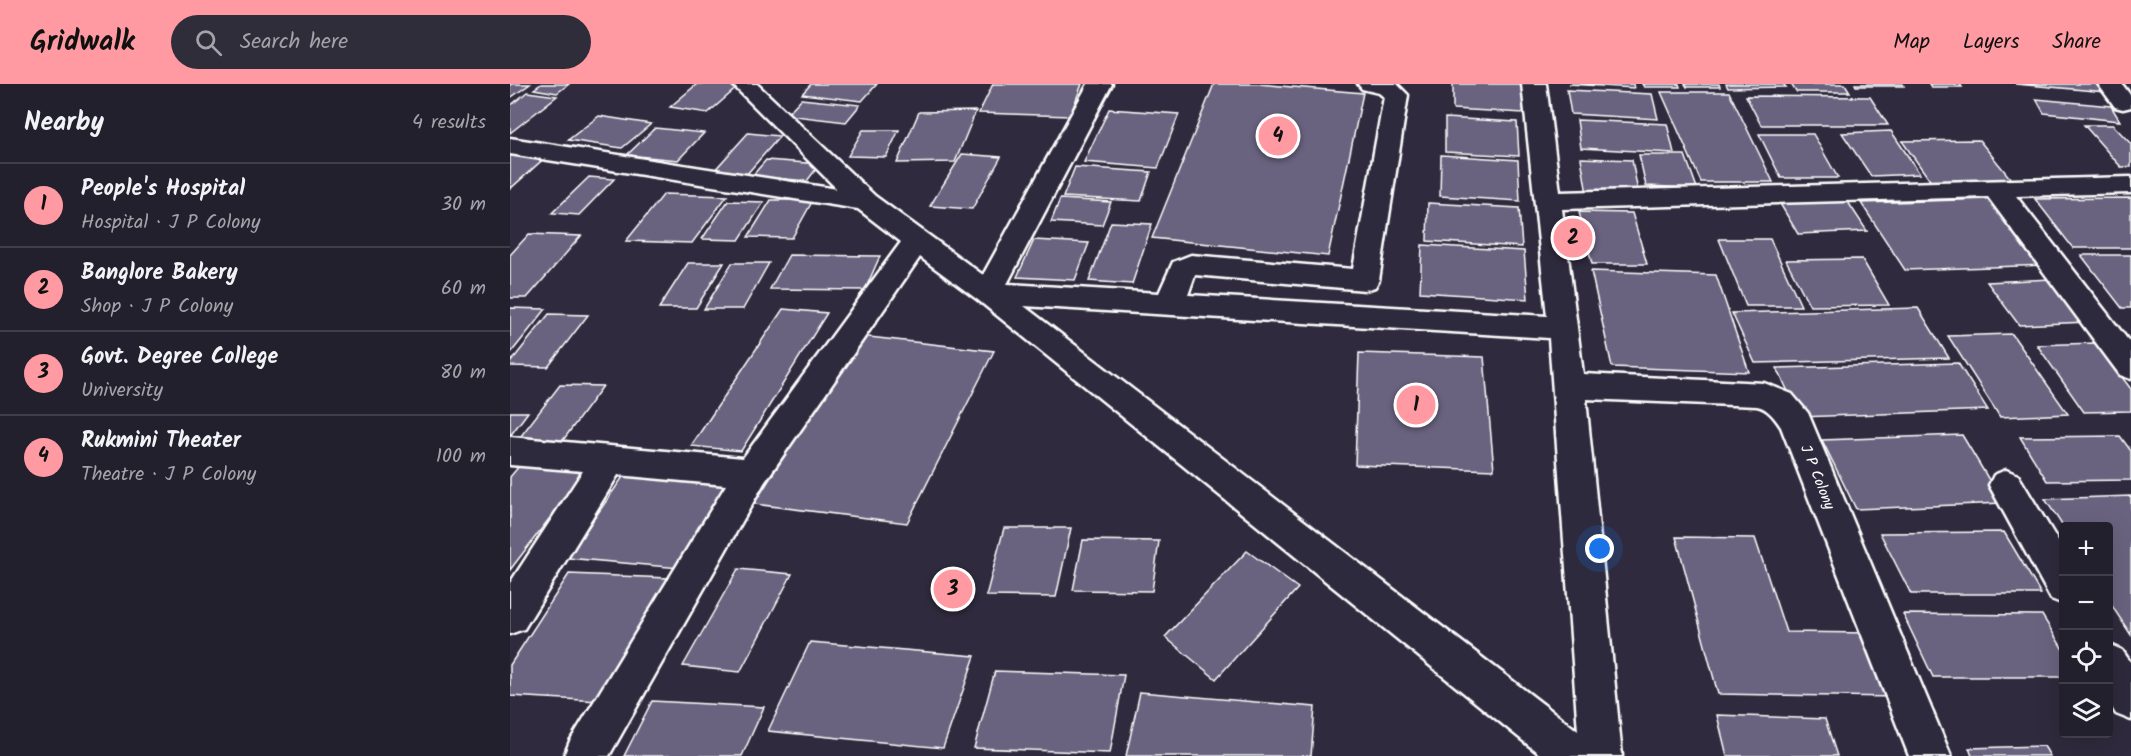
<!DOCTYPE html>
<html lang="en">
<head>
<meta charset="utf-8">
<style>
  body { margin:0; font-family:Kalam,sans-serif; background:#2f2d3a; color:#f1f3f6 }
  .controls { position:absolute; right:18px; bottom:18px; display:grid; overflow:hidden; border-radius:6px; box-shadow:0 6px 24px #0002 }
  .controls button { width:54px; height:54px; display:grid; place-items:center; padding:0; border:0; border-bottom:2px solid #403e4a; background:#23202e; color:#f1f3f6; font:30px sans-serif }
  .you { position:absolute; left:1090px; top:465px; width:21px; height:21px; margin:-15px; border:4px solid #fff; border-radius:50%; background:#1a73e8; box-shadow:0 0 0 9px #1a73e833 }
  .badge { display:grid; place-items:center; width:39px; height:39px; border-radius:50%; background:#ff9aa2; color:#111; font-size:20px; font-weight:700 }
  .pin { position:absolute; translate:-50% -50%; border:3px solid #fff; box-shadow:0 2px 6px #0006 }
  .list { margin:0; padding:0; list-style:none }
  h2 { display:flex; justify-content:space-between; align-items:center; height:78px; margin:0; padding:0 24px; font-size:26px }
  h2 small { font-size:20px; font-weight:400; color:#a3a3aa }
  .list li { display:grid; grid-template-columns:39px 1fr auto; gap:18px; align-items:center; box-sizing:border-box; height:84px; padding:0 24px; border-top:2px solid #403e4a }
  .list b { display:block; font-size:22px; white-space:nowrap }
  .list p { margin:0; font-size:20px; white-space:nowrap; color:#a3a3aa }
  .list em { font-size:20px; font-style:normal; color:#a3a3aa }
  .icon { flex:none; width:33px; height:33px; fill:none; stroke:currentColor; stroke-width:2; stroke-linecap:round; stroke-linejoin:round }
  .map { position:relative; flex:none; width:1621px; height:672px; overflow:hidden }
  header { display:flex; align-items:center; gap:36px; box-sizing:border-box; height:84px; padding:0 30px; background:#ff9aa2; color:#111 }
  header strong { font-size:28px }
  nav { display:flex; gap:33px; margin-inline-start:auto; font-size:21px }
  .search { width:420px; height:54px; background:#2f2d3a; display:flex; align-items:center; gap:15px; box-sizing:border-box; padding:0 21px; border-radius:33px; color:#a3a3aa; font-size:22px }
  main { display:flex }
  aside { flex:1; background:#23202e }
  .map>svg:first-child { display:block }
  .building { fill:#69647f; stroke:#fff; stroke-width:1.5 }
  .lines { fill:none; stroke-linecap:round; stroke-linejoin:round }
  .minor-casing { stroke:#fff; stroke-width:5 }
  .minor { fill:#2f2a3d; fill-rule:evenodd }
  .labels { text-anchor:middle; stroke-width:4.5; stroke-linejoin:round; paint-order:stroke }
  .street-label { font-size:15px; fill:#fff; stroke:#2f2a3d }
</style>
</head>
<body>
<header>
<strong>Gridwalk</strong>
<div class="search"><svg class="icon" aria-label="search" viewBox="0 0 24 24"><circle cx="10" cy="10" r="6"/><path d="M15 15l6 6"/></svg>Search here</div>
<nav><a>Map</a><a>Layers</a><a>Share</a></nav>
</header>
<main>
<aside>
<h2>Nearby<small>4 results</small></h2>
<ul class="list">
<li><span class="badge">1</span><div><b>People's Hospital</b><p>Hospital · J P Colony</p></div><em>30 m</em></li>
<li><span class="badge">2</span><div><b>Banglore Bakery</b><p>Shop · J P Colony</p></div><em>60 m</em></li>
<li><span class="badge">3</span><div><b>Govt. Degree College</b><p>University</p></div><em>80 m</em></li>
<li><span class="badge">4</span><div><b>Rukmini Theater</b><p>Theatre · J P Colony</p></div><em>100 m</em></li>
</ul>
</aside>
<div class="map">
<svg width="1621" height="672" viewBox="0 0 1621 672">
  <rect width="100%" height="100%" fill="#2f2a3d"/>
  <filter id="ink" filterUnits="userSpaceOnUse"><feTurbulence type="fractalNoise" baseFrequency=".0167" numOctaves="2"/><feDisplacementMap in="SourceGraphic" scale="12" xChannelSelector="R" yChannelSelector="G"/><feConvolveMatrix kernelMatrix="1 2 1 2 8 2 1 2 1" color-interpolation-filters="sRGB"/></filter>
  <g filter="url(#ink)">
    <g class="building">
      <path d="M0 0H20L0 14Z"/>
      <path d="M31 0H59L47 9 24 5Z"/>
      <path d="M187 0H221L230 1 198 29 160 23Z"/>
      <path d="M301 0H367L352 17 292 10Z"/>
      <path d="M483 0H572L560 32 469 29Z"/>
      <path d="M704 0H748L853 9 818 172 642 154Z"/>
      <path d="M943 0H1012L1014 29 943 25Z"/>
      <path d="M1123 0 1124 4 1059 0Z"/>
      <path d="M1132 0H1169L1170 3H1134Z"/>
      <path d="M1175 0H1209L1210 3H1177Z"/>
      <path d="M1216 0H1273L1276 3 1218 4Z"/>
      <path d="M1281 0H1335L1340 8H1286Z"/>
      <path d="M1345 0H1393L1394 2H1346Z"/>
      <path d="M1419 0H1450L1452 3H1421Z"/>
      <path d="M1505 0H1591L1597 8Z"/>
      <path d="M1057 6 1142 10 1148 35 1061 30Z"/>
      <path d="M17 8 47 12 0 49V22Z"/>
      <path d="M1151 8H1219L1263 98H1191Z"/>
      <path d="M1236 12 1360 13 1378 41H1251Z"/>
      <path d="M291 15 350 21 336 38 276 31Z"/>
      <path d="M1526 15 1601 22 1610 37 1534 29Z"/>
      <path d="M599 25 669 30 648 84 574 78Z"/>
      <path d="M466 27 445 78 387 79 409 28Z"/>
      <path d="M89 32 141 40 112 64 58 56Z"/>
      <path d="M935 34 1007 38 1009 72 935 68Z"/>
      <path d="M1067 36 1157 40 1164 69 1071 64Z"/>
      <path d="M1574 41H1603L1621 60V83H1611Z"/>
      <path d="M145 44 194 49 168 76 117 71Z"/>
      <path d="M353 46H389L376 73 338 72Z"/>
      <path d="M1381 47 1410 90 1361 92 1332 49Z"/>
      <path d="M238 49 270 52 236 91 203 88Z"/>
      <path d="M1249 50H1303L1328 94H1271Z"/>
      <path d="M1469 56 1505 100 1424 102 1392 57Z"/>
      <path d="M0 66 39 70 0 105Z"/>
      <path d="M452 70 491 73 462 125 420 122Z"/>
      <path d="M931 71 1008 76 1010 117 930 112Z"/>
      <path d="M1129 71H1175L1187 104 1136 102Z"/>
      <path d="M1071 74 1122 76 1129 113 1077 110Z"/>
      <path d="M256 76 310 80 297 97 242 92Z"/>
      <path d="M565 83 641 88 631 117 553 113Z"/>
      <path d="M79 93 104 95 69 131 42 129Z"/>
      <path d="M154 110 217 112 182 159 116 157Z"/>
      <path d="M1621 114V164H1563L1525 115Z"/>
      <path d="M550 115 601 118 592 141 541 138Z"/>
      <path d="M1336 115 1357 147 1288 150 1269 118Z"/>
      <path d="M1481 115 1535 181 1395 186 1351 119Z"/>
      <path d="M261 116H303L282 154 238 153Z"/>
      <path d="M218 117 254 118 229 156 192 155Z"/>
      <path d="M918 119 1009 124 1012 163 917 157Z"/>
      <path d="M1069 128 1122 129 1137 180H1082Z"/>
      <path d="M601 138 642 140 622 200 579 197Z"/>
      <path d="M19 150 71 152 17 214H0V171Z"/>
      <path d="M1209 155H1260L1291 222H1236Z"/>
      <path d="M524 156 579 159 565 196 507 193Z"/>
      <path d="M912 161 1014 167 1018 215 910 208Z"/>
      <path d="M279 171 370 172 355 206 260 205Z"/>
      <path d="M1571 171H1621V224H1612Z"/>
      <path d="M1352 175 1379 221 1300 222 1276 176Z"/>
      <path d="M178 179H214L186 224H149Z"/>
      <path d="M222 179H259L233 225H194Z"/>
      <path d="M1081 187 1206 191 1239 288 1102 283Z"/>
      <path d="M1543 195 1577 238 1509 241 1477 198Z"/>
      <path d="M0 224 36 225 0 270Z"/>
      <path d="M1408 224 1439 274 1245 279 1222 229Z"/>
      <path d="M273 225 317 229 231 367 181 362Z"/>
      <path d="M39 230 78 231 38 283 0 282V279Z"/>
      <path d="M1502 250 1558 330 1490 333 1438 252Z"/>
      <path d="M350 252 484 267 397 439 244 420Z"/>
      <path d="M1586 259 1621 305V327L1574 328 1527 261Z"/>
      <path d="M849 269 974 273 984 386 845 381Z"/>
      <path d="M1448 279 1478 326 1290 333 1267 284Z"/>
      <path d="M50 301 93 302 51 359 7 357Z"/>
      <path d="M0 328H18L0 352Z"/>
      <path d="M1452 351 1493 419 1346 425 1312 356Z"/>
      <path d="M1610 352 1621 367V396L1537 397 1510 353Z"/>
      <path d="M10 381 75 388 0 486V393Z"/>
      <path d="M119 384 225 393 170 484 57 474Z"/>
      <path d="M1621 412V551L1598 516V442L1554 444 1535 415Z"/>
      <path d="M494 444H561L546 513 476 512Z"/>
      <path d="M1494 448 1531 510H1401L1370 449Z"/>
      <path d="M1166 453 1245 454 1276 548 1360 549 1385 613 1208 610Z"/>
      <path d="M573 456 649 457 642 507 563 506Z"/>
      <path d="M737 467 788 504 706 595 655 553Z"/>
      <path d="M228 485 282 490 230 588 173 582Z"/>
      <path d="M59 490 158 494 90 617 0 612V581Z"/>
      <path d="M1393 530 1532 531 1554 567V593H1423Z"/>
      <path d="M300 558 465 572 433 664 258 647Z"/>
      <path d="M485 587 614 591 600 669 464 664Z"/>
      <path d="M630 608 805 623 801 672H616Z"/>
      <path d="M142 617 254 623 232 672H114Z"/>
      <path d="M1207 631 1315 635 1327 672H1217Z"/>
      <path d="M1534 662 1540 672H1462L1459 664Z"/>
    </g>
    <g class="lines">
      <defs>
        <g id="minor">
          <path d="M222 0H247L365 112 473 191 578 0H602L497 200 649 209 663 178 681 171 843 185 874 13 869 9 852 5 848 0H887L898 11 869 196 865 203 855 206 685 191 678 211 1037 232 1012 0H1036L1050 108 1621 93V109L1506 112 1621 260V295L1610 291 1478 113 1052 125 1073 290 1254 299 1282 310 1298 329 1441 672H1399L1271 343C1265 334 1258 324 1247 322L1076 315 1112 672H1032L468 216 410 173 254 399 99 672H54L60 657 216 401 108 391 14 545 0 550V499L73 387 0 381V353L233 374 391 158 348 125 0 70V54L327 105ZM514 222 1039 254 1068 647Z"/>
          <path d="M1588 0H1612L1621 12V23L1613 25 1605 23Z"/>
          <path d="M1496 386 1508 391 1554 467V520L1541 515 1479 401 1484 391Z"/>
          <path d="M1598 560 1612 566 1621 579V636L1606 630 1598 617Z"/>
        </g>
      </defs>
      <use href="#minor" class="minor-casing"/>
      <use href="#minor" class="minor"/>
    </g>
  </g>
  <g class="labels">
    <g class="street-label">
      <text transform="translate(1308 393) rotate(68)" y="5">J P Colony</text>
    </g>
  </g>
</svg>
<div class="controls">
<button>+</button>
<button>−</button>
<button><svg class="icon" aria-label="locate" viewBox="0 0 24 24"><circle cx="12" cy="12" r="6"/><path d="M12 2v4M12 18v4M2 12h4M18 12h4"/></svg></button>
<button><svg class="icon" aria-label="layers" viewBox="0 0 24 24"><path d="M12 4l9 5-9 5-9-5zM3 14l9 5 9-5"/></svg></button>
</div>
<div class="you"></div>
<div class="pin badge" style="left:906px;top:321px">1</div>
<div class="pin badge" style="left:1063px;top:154px">2</div>
<div class="pin badge" style="left:443px;top:505px">3</div>
<div class="pin badge" style="left:768px;top:52px">4</div>
</div>
</main>
</body>
</html>
